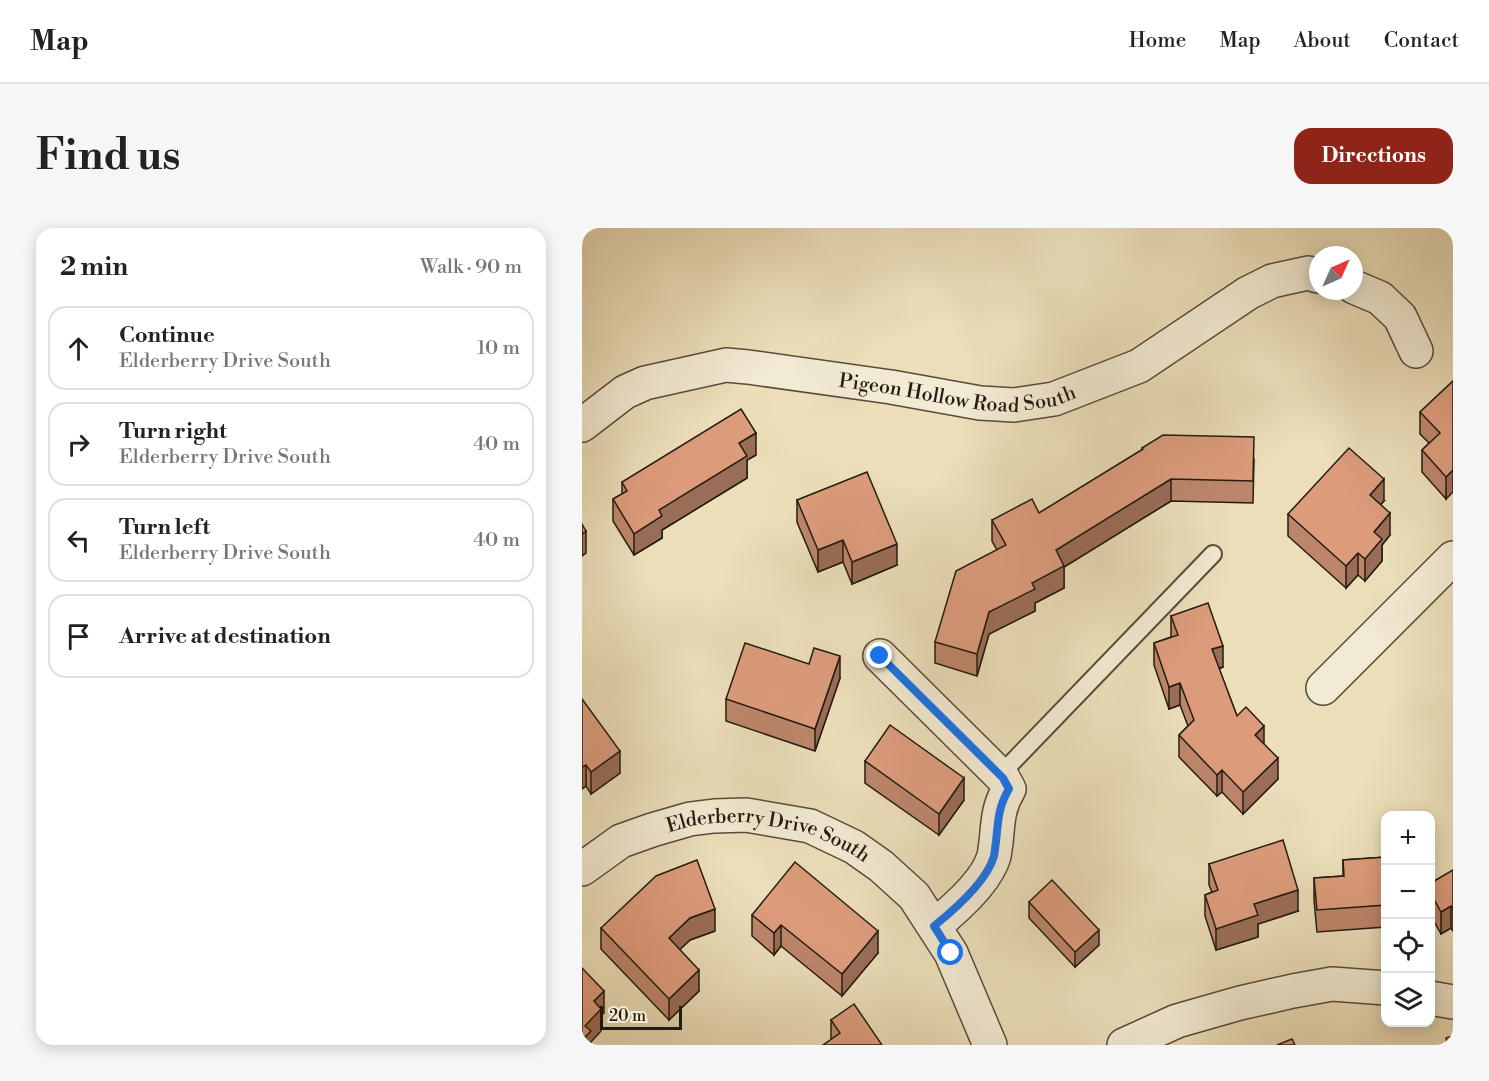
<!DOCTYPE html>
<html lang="en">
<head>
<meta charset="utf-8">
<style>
  body { margin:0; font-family:"Libre Bodoni",serif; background:#f6f6f6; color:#222 }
  .controls { position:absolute; right:18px; bottom:18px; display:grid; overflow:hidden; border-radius:12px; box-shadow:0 3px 15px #0003 }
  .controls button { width:54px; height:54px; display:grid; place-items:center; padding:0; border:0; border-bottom:2px solid #e0e0e0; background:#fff; color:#222; font:30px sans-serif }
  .compass { position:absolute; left:727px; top:18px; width:54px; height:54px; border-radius:50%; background:#fff; box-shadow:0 3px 15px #0003; rotate:45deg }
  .scale { position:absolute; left:18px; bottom:15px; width:82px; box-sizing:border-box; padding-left:6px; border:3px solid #241c11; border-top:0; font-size:16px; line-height:21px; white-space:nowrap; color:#241c11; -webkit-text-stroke:4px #f2ead2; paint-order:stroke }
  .stop { position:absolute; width:18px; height:18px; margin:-14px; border:4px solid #1a73e8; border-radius:50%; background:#fff }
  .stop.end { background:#1a73e8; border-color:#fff; box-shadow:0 2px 6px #0008 }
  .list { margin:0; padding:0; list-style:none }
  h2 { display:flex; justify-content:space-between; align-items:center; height:78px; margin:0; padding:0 24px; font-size:26px }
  h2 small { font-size:20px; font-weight:400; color:#767676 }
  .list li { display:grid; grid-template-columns:39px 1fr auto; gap:18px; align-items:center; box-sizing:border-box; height:84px; margin:0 12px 12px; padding:0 12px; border:2px solid #e0e0e0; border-radius:18px }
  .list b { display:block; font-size:22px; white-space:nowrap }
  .list p { margin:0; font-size:20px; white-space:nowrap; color:#767676 }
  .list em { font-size:20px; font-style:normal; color:#767676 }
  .icon { flex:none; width:33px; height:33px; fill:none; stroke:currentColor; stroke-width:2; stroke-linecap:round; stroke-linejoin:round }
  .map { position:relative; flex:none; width:871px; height:817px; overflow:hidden; border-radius:18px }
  header { display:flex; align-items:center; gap:36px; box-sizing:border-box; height:84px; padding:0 30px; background:#fff; border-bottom:2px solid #e0e0e0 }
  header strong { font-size:28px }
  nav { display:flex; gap:33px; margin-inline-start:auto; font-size:21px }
  .intro { display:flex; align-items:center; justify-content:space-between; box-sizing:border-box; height:144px; padding:0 36px }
  h1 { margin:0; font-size:42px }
  .button { padding:15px 27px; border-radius:18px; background:#8f2418; color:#fff; font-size:21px; font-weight:700 }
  main { display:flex; gap:36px; padding:0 36px }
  aside { flex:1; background:#fff; border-radius:18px; box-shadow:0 3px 15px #0003 }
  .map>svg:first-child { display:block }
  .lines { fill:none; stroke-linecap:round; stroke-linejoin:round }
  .lane-casing { stroke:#564c3b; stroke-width:20 }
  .street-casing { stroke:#564c3b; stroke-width:36 }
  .lane { stroke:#f2ead2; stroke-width:16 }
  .street { stroke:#f2ead2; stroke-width:33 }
  .wall { fill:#bd866b; stroke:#241c11; stroke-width:1.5 }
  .shaded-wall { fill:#9a6d57; stroke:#241c11; stroke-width:1.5 }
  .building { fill:#dc9c7c; stroke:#241c11; stroke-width:1.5 }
  .route { stroke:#1a73e8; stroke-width:8 }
  .labels { text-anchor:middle; stroke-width:6; stroke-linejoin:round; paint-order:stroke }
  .street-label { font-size:20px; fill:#241c11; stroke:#f2ead2 }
</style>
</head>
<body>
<header>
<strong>Map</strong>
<nav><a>Home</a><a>Map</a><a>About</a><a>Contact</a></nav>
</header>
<div class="intro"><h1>Find us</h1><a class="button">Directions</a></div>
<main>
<aside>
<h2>2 min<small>Walk · 90 m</small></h2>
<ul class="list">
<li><svg class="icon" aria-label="ahead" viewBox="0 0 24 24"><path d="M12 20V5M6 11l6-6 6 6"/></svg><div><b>Continue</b><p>Elderberry Drive South</p></div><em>10 m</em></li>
<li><svg class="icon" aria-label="right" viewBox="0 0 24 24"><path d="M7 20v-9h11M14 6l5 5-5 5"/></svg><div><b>Turn right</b><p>Elderberry Drive South</p></div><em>40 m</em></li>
<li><svg class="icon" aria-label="left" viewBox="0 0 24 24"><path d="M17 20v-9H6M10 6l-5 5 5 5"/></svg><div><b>Turn left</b><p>Elderberry Drive South</p></div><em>40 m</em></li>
<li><svg class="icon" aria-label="arrive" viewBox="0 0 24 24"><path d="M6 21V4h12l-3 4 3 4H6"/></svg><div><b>Arrive at destination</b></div></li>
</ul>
</aside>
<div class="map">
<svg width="871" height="817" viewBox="0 0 871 817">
  <rect width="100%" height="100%" fill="#ebdeb9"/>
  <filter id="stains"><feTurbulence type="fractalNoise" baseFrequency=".00333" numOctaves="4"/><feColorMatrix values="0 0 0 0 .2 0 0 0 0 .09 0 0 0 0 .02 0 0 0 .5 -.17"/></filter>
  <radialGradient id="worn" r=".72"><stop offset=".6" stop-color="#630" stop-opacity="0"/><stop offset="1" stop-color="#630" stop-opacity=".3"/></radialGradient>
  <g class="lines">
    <defs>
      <path id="lane" d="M418 547 631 326"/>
      <g id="street">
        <path d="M772 59 798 70 818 89 834 123"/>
        <path id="s1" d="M0 197 43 164 63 155 144 137 166 139 309 159 398 175 432 177 472 171 557 138 666 65 690 53 726 45 736 48"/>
        <path d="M298 428 421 550 427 561C416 579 416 594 414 615 413 619 413 624 412 628 405 653 372 682 352 698"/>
        <path d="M741 460 871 330"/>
        <path id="s2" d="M0 641 39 613 70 602 108 591 132 588 164 587 228 598 272 619 299 638 332 668 369 725 408 817"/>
        <path d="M848 770 871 774"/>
        <path d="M542 817 595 793 658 775 711 763 750 756 804 760"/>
      </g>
    </defs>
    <use href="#lane" class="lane-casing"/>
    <use href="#street" class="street-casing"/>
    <use href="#lane" class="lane"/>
    <use href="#street" class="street"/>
  </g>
  <g class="wall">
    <path d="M871 153 864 271 840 244V222L847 215 838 206V184Z"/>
    <path d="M560 220 672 231 671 275 589 273 482 339V360L453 375V383L407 406 395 448 353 435V414L415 322 410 313V292L457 285 560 222Z"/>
    <path d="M174 227 165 232V250L80 302V310L52 327 31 293V271L40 266V254Z"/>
    <path d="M215 272 315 337 270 356 261 334 236 344 215 294Z"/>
    <path d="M802 273 799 276 808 307 800 317V333L783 353 776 347 764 360 706 308V286Z"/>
    <path d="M589 388 641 439 637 441 655 488 682 516 696 551 661 586 640 564 635 568 597 529V507L606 498 598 477 587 481 572 437V415L589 409Z"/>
    <path d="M227 436 258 450 233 523 144 493V471Z"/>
    <path d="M0 471 38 545 9 566 4 558Z"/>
    <path d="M283 533 382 572 357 607 283 555Z"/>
    <path d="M804 629V699L735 704 732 672V650L761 648V632Z"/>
    <path d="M627 636 716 683 676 696V709L634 722 623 688V667L630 664 627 657Z"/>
    <path d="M871 642V703L869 700 859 706 853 695H849V655Z"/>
    <path d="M447 674 517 717 493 739 447 690Z"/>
    <path d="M170 687 296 725 260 768 199 718 192 727 170 708Z"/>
    <path d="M19 700 133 703 108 712 98 721 117 763 87 792 19 721Z"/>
    <path d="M249 792 300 817 249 811Z"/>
  </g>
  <g class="shaded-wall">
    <path d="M174 205V227L165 232V250L80 302V310L52 327V306L77 282 157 215Z"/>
    <path d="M871 242V264L864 271V249Z"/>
    <path d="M589 251V273L482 339V360L453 375V383L407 406 395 448V426L407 384 450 355 474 322Z"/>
    <path d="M802 251V273L788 288V267Z"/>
    <path d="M808 285V307L800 317V333L783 353V331L792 304Z"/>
    <path d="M4 303V325L0 328V306Z"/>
    <path d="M261 312V334L236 344V322Z"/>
    <path d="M315 316V337L270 356V334Z"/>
    <path d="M776 325V347L764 360V338Z"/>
    <path d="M641 418V439L630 443V421Z"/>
    <path d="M258 428V450L233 523V501Z"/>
    <path d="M598 455V477L587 481V459Z"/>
    <path d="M682 498V519L673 507Z"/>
    <path d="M38 523V545L9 566V544Z"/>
    <path d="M696 530V551L661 586V564Z"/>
    <path d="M4 537V558L0 561V539Z"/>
    <path d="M640 542V564L635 568V547Z"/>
    <path d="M382 550V572L357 607V586Z"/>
    <path d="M716 662V683L676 696V709L634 722V701L672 676Z"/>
    <path d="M869 678V700L859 706V684Z"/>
    <path d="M133 681V703L108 712 87 732V710L108 690Z"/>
    <path d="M199 697V718L192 727V705Z"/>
    <path d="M517 702V717L493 739V724Z"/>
    <path d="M296 703V725L260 768V746Z"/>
    <path d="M117 742V763L87 792V771Z"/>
    <path d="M22 763V785L19 788V803L9 814V817H0L3 798 12 773Z"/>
  </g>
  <g class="building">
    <path d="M871 153V242L864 249 840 222 858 205 838 184Z"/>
    <path d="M159 181 174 205 157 215 165 228 77 282 80 288 52 306 31 271 45 263 40 254Z"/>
    <path d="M581 207 672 209 671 253 589 251 474 322 482 338 450 355 453 361 407 384 395 426 353 414 374 343 424 317 410 292 450 271 457 285 561 221 560 220Z"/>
    <path d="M767 220 802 251 788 267 808 285 792 304 800 311 783 331 776 325 764 338 706 286Z"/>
    <path d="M285 244 315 316 270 334 261 312 236 322 215 272Z"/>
    <path d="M0 296 4 303 0 306Z"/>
    <path d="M626 375 641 418 630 421 655 488 664 479 682 498 673 507 696 530 661 564 640 542 635 547 597 507 612 492 598 455 587 459 572 415 596 407 589 388Z"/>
    <path d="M163 415 227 436 232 420 258 428 233 501 144 471Z"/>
    <path d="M0 471 38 523 9 544 4 537 0 539Z"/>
    <path d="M308 497 382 550 357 586 283 533Z"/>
    <path d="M701 612 716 662 672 676 676 687 634 701 623 667 636 662 627 636Z"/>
    <path d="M804 629V677L735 682 732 650 762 648 761 632Z"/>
    <path d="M115 632 133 681 108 690 87 710 117 742 87 771 19 700 74 648Z"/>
    <path d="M213 634 296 703 260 746 199 697 192 705 170 687Z"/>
    <path d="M871 642V681L869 678 859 684 853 673H849V655Z"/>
    <path d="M470 652 517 702 493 724 447 674Z"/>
    <path d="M0 740 22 763 12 773 19 781 3 798 9 803 0 812Z"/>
    <path d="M272 776 300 817H241L258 805 249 792Z"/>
    <path d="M871 808V817H866L864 810Z"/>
    <path d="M710 811 713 817H695Z"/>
  </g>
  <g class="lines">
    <path class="route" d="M298 428 421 550 427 561C416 579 416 594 414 614 413 619 413 624 412 628 405 653 372 682 352 698L369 725"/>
  </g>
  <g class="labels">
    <g class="street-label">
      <text dy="7" stroke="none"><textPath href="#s1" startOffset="393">Pigeon Hollow Road South</textPath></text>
      <text dy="7" stroke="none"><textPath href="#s2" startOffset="202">Elderberry Drive South</textPath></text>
    </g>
  </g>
  <rect width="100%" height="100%" filter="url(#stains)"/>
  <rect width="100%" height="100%" fill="url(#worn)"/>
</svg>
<div class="controls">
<button>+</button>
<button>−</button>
<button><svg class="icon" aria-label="locate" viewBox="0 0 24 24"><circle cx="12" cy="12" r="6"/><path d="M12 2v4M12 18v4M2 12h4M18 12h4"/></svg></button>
<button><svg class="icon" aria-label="layers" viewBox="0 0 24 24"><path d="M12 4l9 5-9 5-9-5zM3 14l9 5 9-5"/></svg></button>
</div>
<svg class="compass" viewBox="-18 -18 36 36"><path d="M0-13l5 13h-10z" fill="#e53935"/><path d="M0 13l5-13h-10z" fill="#767676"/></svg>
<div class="scale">20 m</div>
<div class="stop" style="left:369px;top:725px"></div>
<div class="stop end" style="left:298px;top:428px"></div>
</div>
</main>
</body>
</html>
